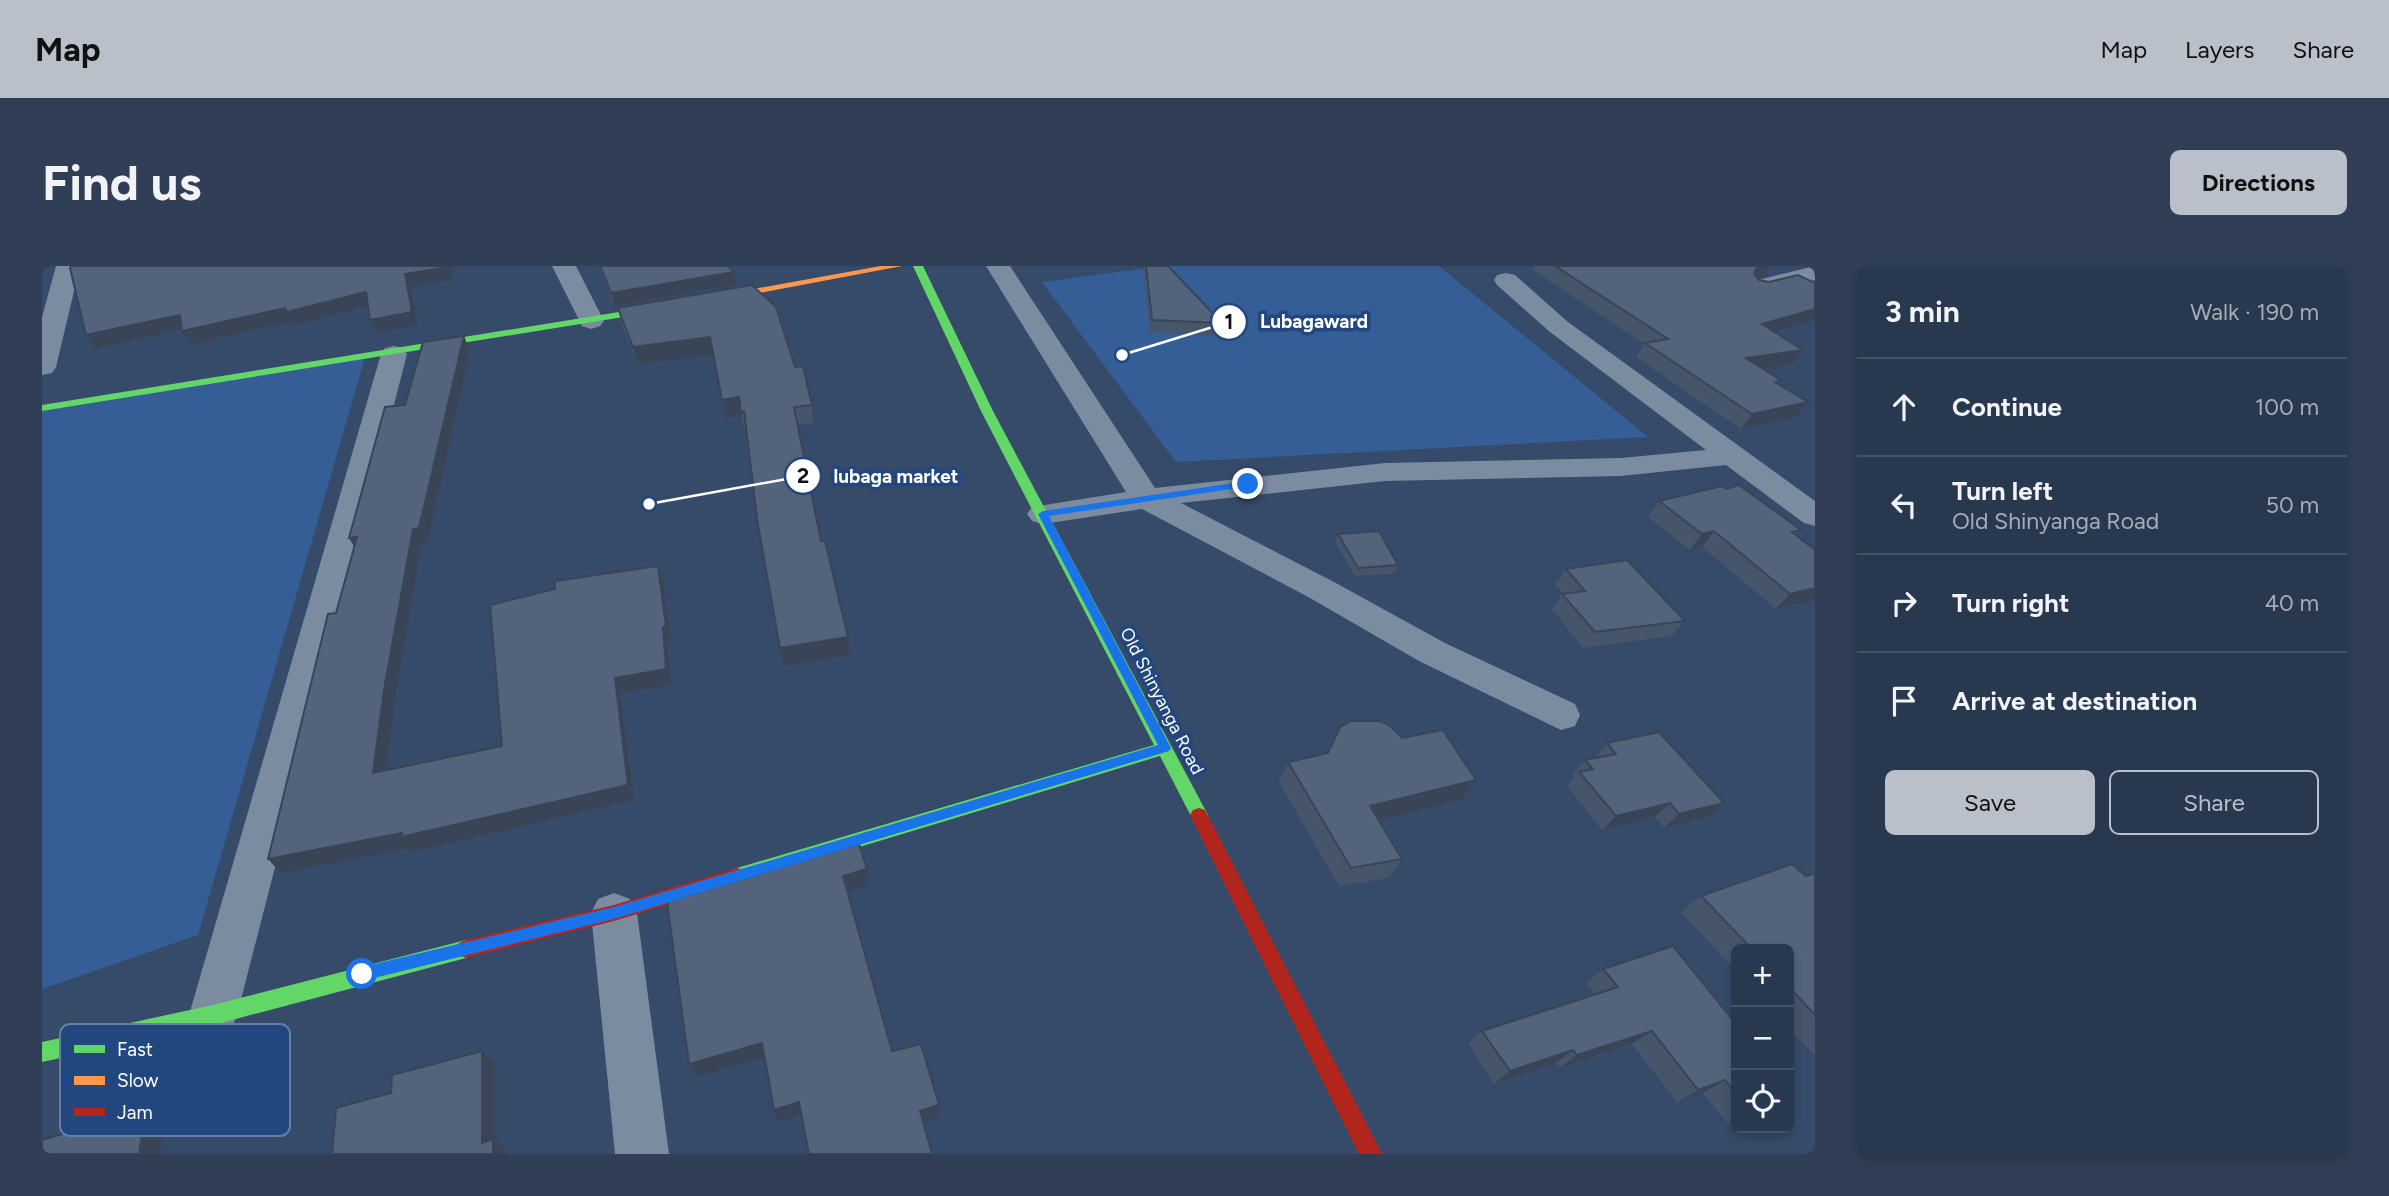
<!DOCTYPE html>
<html lang="en">
<head>
<meta charset="utf-8">
<style>
  body { margin:0; font-family:Figtree,sans-serif; background:#303f56; color:#f1f3f6 }
  .controls { position:absolute; right:21px; bottom:21px; display:grid; overflow:hidden; border-radius:10px; box-shadow:0 4px 10px #0003 }
  .controls button { width:63px; height:63px; display:grid; place-items:center; padding:0; border:0; border-bottom:2px solid #445266; background:#28384f; color:#f1f3f6; font:35px sans-serif }
  .stop { position:absolute; width:21px; height:21px; margin:-16px; border:5px solid #1a73e8; border-radius:50%; background:#fff }
  .stop.end { background:#1a73e8; border-color:#fff; box-shadow:0 2px 7px #0008 }
  .list { margin:0; padding:0; list-style:none }
  h2 { display:flex; justify-content:space-between; align-items:center; height:91px; margin:0; padding:0 28px; font-size:30px }
  h2 small { font-size:23px; font-weight:400; color:#a5acb7 }
  .list li { display:grid; grid-template-columns:46px 1fr auto; gap:21px; align-items:center; box-sizing:border-box; height:98px; padding:0 28px; border-top:2px solid #445266 }
  .list b { display:block; font-size:26px; white-space:nowrap }
  .list p { margin:0; font-size:23px; white-space:nowrap; color:#a5acb7 }
  .list em { font-size:23px; font-style:normal; color:#a5acb7 }
  .actions { display:flex; gap:14px; padding:21px 28px }
  .actions a { flex:1; padding:16px 0; border:2px solid #b9c0ca; border-radius:10px; text-align:center; font-size:24px; color:#b9c0ca }
  .actions .main { background:#b9c0ca; color:#111 }
  .icon { flex:none; width:38px; height:38px; fill:none; stroke:currentColor; stroke-width:2; stroke-linecap:round; stroke-linejoin:round }
  .map { position:relative; flex:none; width:1773px; height:888px; overflow:hidden; border-radius:10px }
  header { display:flex; align-items:center; gap:42px; box-sizing:border-box; height:98px; padding:0 35px; background:#b9c0ca; color:#111 }
  header strong { font-size:33px }
  nav { display:flex; gap:38px; margin-inline-start:auto; font-size:24px }
  .intro { display:flex; align-items:center; justify-content:space-between; box-sizing:border-box; height:168px; padding:0 42px }
  h1 { margin:0; font-size:49px }
  .button { padding:18px 32px; border-radius:10px; background:#b9c0ca; color:#111; font-size:24px; font-weight:700 }
  main { display:flex; gap:42px; padding:0 42px }
  aside { flex:1; background:#28384f; border-radius:10px; box-shadow:0 4px 10px #0003 }
  .map>svg:first-child { display:block }
  .green { fill:#345e95 }
  .lines { fill:none; stroke-linecap:round; stroke-linejoin:round }
  .street { fill:#7b8ba0; fill-rule:evenodd }
  .fast { fill:#63d668; fill-rule:evenodd }
  .slow { fill:#ff974d; fill-rule:evenodd }
  .jam { fill:#b3261e; fill-rule:evenodd }
  .wall { fill:#47556a }
  .shaded-wall { fill:#394556 }
  .building { fill:#52637b; stroke:#394556; stroke-width:2 }
  .route { fill:#1a73e8 }
  .labels { text-anchor:middle; stroke-width:7; stroke-linejoin:round; paint-order:stroke }
  .street-label { font-size:18px; fill:#fff; stroke:#21477e }
  .key { fill:#21477e; stroke:#647ea5; stroke-width:2 }
  .key-label { font-size:19px; fill:#fff }
  .leader { fill:none; stroke:#fff; stroke-width:2.5 }
  .callout-dot { fill:#fff; stroke:#21477e; stroke-width:2.5 }
  .mark-label { font-size:21px; text-anchor:middle; font-weight:bold; fill:#111 }
  .callout-label { font-size:19px; text-anchor:middle; font-weight:bold; fill:#fff; stroke:#21477e; stroke-width:7; stroke-linejoin:round; paint-order:stroke }
</style>
</head>
<body>
<header>
<strong>Map</strong>
<nav><a>Map</a><a>Layers</a><a>Share</a></nav>
</header>
<div class="intro"><h1>Find us</h1><a class="button">Directions</a></div>
<main>
<div class="map">
<svg width="1773" height="888" viewBox="0 0 1773 888">
  <rect width="100%" height="100%" fill="#364b69"/>
  <g class="green">
    <path d="M1120 0H1397L1606 171 1134 196 1000 16Z"/>
    <path d="M324 88 156 669 0 723V145Z"/>
  </g>
  <g class="lines">
    <g class="street">
      <path d="M14 0H38L14 101 10 107 0 109V51Z"/>
      <path d="M510 0H534L562 55 558 60 549 63 540 60Z"/>
      <path d="M944 0H968L1113 222 1343 197 1579 192 1664 184 1508 66 1455 19 1452 14 1455 9 1464 7 1473 9 1526 56 1773 235V260L1762 257 1684 199 1579 210 1343 215 1139 237 1292 316 1403 377 1533 438 1538 449 1533 460 1519 464 1377 395 1268 332 1100 243 1001 258 990 255 985 248 990 241 1084 226Z"/>
      <path d="M1773 0V14L1717 28 1708 26 1705 21 1708 16Z"/>
      <path d="M352 80 361 82 365 88 195 749 188 766 171 773 154 766 147 749 339 88 343 82Z"/>
      <path d="M572 627 588 633 595 647 627 888H573L549 647 556 633Z"/>
    </g>
    <g class="fast">
      <path d="M871 0H881L951 145 1166 549 1163 554 1157 556 1151 554 1118 490 695 618 689 616 686 610 689 604 695 602 1112 479 939 145Z"/>
      <path d="M639 36 643 37V41L0 145V139Z"/>
      <path d="M424 674 431 677 433 683 431 689 424 692 171 759 0 796V776L171 739Z"/>
    </g>
    <path class="slow" d="M839 0H860L639 42 634 39 639 36Z"/>
    <g class="jam">
      <path d="M1157 542 1163 544 1340 888H1317L1148 549 1151 544Z"/>
      <path d="M695 602 701 604 704 610 701 616 572 655 424 692 417 689 415 683 417 677 424 674 572 639Z"/>
    </g>
  </g>
  <g class="wall">
    <path d="M556 0H686L694 19 572 40Z"/>
    <path d="M1101 0H1126L1180 57 1177 70 1108 66Z"/>
    <path d="M1493 0H1727L1720 10 1715 12 1717 14 1727 16 1773 17V54L1732 65 1761 84 1750 98 1721 103 1737 118 1766 136 1755 151 1699 163 1594 91 1602 78 1491 4Z"/>
    <path d="M576 42 753 101 770 139 771 157 755 159 779 275 806 371 808 389 741 400 716 259 704 163 702 164 700 150 684 152 671 89 596 98 580 60Z"/>
    <path d="M1684 223 1759 264 1754 269 1773 335 1734 343 1660 281 1648 284 1606 251 1617 235Z"/>
    <path d="M1296 268 1356 299 1352 308 1313 310 1293 276Z"/>
    <path d="M1524 303 1643 355 1630 370 1541 382 1510 343 1520 328H1522L1513 318Z"/>
    <path d="M1298 461 1360 472 1434 514 1420 534 1337 554 1360 593 1347 612 1297 620 1237 516 1246 496 1284 488Z"/>
    <path d="M1565 477 1682 537 1667 551 1622 562 1613 551 1560 564 1525 520 1533 511 1530 508 1543 494 1553 492Z"/>
    <path d="M1773 607V790L1747 762V683H1694V705L1639 646 1659 630 1764 610Z"/>
    <path d="M1561 703 1694 758V855L1686 858 1661 827 1635 836 1590 778 1518 802 1514 797 1452 818 1426 778 1440 765 1553 729 1544 717Z"/>
  </g>
  <g class="shaded-wall">
    <path d="M407 0H410L412 13 369 21 375 59 334 67 328 54 363 8Z"/>
    <path d="M1717 0H1727L1720 10 1706 15 1715 1Z"/>
    <path d="M692 6 694 19 572 40 569 27Z"/>
    <path d="M324 26 330 39 252 59 250 55 148 78 140 65 243 42Z"/>
    <path d="M1773 43V54L1710 72 1720 58Z"/>
    <path d="M138 49 146 62 53 83 44 69Z"/>
    <path d="M422 70 428 85 385 278 379 279 352 439 342 521 331 507 342 424 371 263Z"/>
    <path d="M668 71 671 89 596 98 591 81Z"/>
    <path d="M1761 84 1750 98 1694 107 1704 92Z"/>
    <path d="M697 131 700 150 684 152 680 134Z"/>
    <path d="M1766 136 1755 151 1699 163 1710 148Z"/>
    <path d="M1672 265 1660 281 1648 284 1660 268Z"/>
    <path d="M315 271 316 287 307 272Z"/>
    <path d="M616 300 621 316 629 376 626 377 629 419 578 427 592 534 370 586 368 582 239 607 226 593 360 567 573 412Z"/>
    <path d="M1773 322V335L1734 343 1748 328Z"/>
    <path d="M806 371 808 389 741 400 738 382Z"/>
    <path d="M1434 514 1420 534 1316 559 1328 540Z"/>
    <path d="M1628 537 1613 551 1560 564 1574 550Z"/>
    <path d="M1682 537 1667 551 1622 562 1637 548Z"/>
    <path d="M825 603 826 620 803 626 801 610Z"/>
    <path d="M1610 765 1590 778 1518 802 1535 789Z"/>
    <path d="M720 777 725 790 654 811 647 798Z"/>
    <path d="M1531 784 1514 797 1452 818 1468 805Z"/>
    <path d="M440 785 453 799V875L465 885V888H451L440 877Z"/>
    <path d="M1683 814 1661 827 1635 836 1656 824Z"/>
    <path d="M107 827 126 838 118 888H97Z"/>
    <path d="M757 836 760 848 737 856 732 844Z"/>
    <path d="M897 839 896 851 878 857V845Z"/>
  </g>
  <g class="building">
    <path d="M29 0H407V1L363 8 370 46 328 54 324 26 245 46 243 42 140 65 138 49 44 69 28 2Z"/>
    <path d="M558 0H686L692 6 569 27Z"/>
    <path d="M1104 0H1126L1180 57 1110 54Z"/>
    <path d="M1513 0H1717L1715 1 1712 8 1717 14 1727 16 1756 9 1773 17V43L1720 58 1761 84 1704 92 1739 114 1733 116 1766 136 1710 148 1603 77 1626 73Z"/>
    <path d="M710 19 734 41 753 101 761 100 770 139 752 141 779 275H783L806 371 738 382 716 259 702 145 699 146 697 131 680 134 668 71 591 81 576 42Z"/>
    <path d="M422 70 377 262 371 263 342 424 331 507 460 480 448 339 513 323V315L616 300 624 360 621 361 624 403 573 412 586 519 359 571 360 567 226 593 286 348 294 347 315 271 307 272 343 141 363 139 381 76Z"/>
    <path d="M1697 219 1759 264 1750 266 1773 284V322L1748 328 1672 265 1660 268 1617 235 1680 220 1684 223Z"/>
    <path d="M1337 265 1356 299 1316 302 1296 268Z"/>
    <path d="M1585 294 1643 355 1553 366 1520 328 1543 325 1524 303Z"/>
    <path d="M1309 455H1338L1347 459 1360 472 1401 464 1434 514 1328 540 1360 593 1309 602 1246 496 1286 487 1298 461Z"/>
    <path d="M1617 466 1682 537 1637 548 1628 537 1574 550 1537 506 1551 503 1543 494 1574 488 1565 477Z"/>
    <path d="M817 578 825 603 801 610 850 785 879 778 897 839 878 845 890 888H767L757 836 732 844 720 777 647 798 625 636Z"/>
    <path d="M1750 598 1764 610 1773 607V749L1747 721V683H1710L1659 630Z"/>
    <path d="M1631 680 1694 758V828L1683 814 1656 824 1610 765 1535 789 1531 784 1468 805 1440 765 1576 721 1561 703Z"/>
    <path d="M440 785V877L451 873V888H290L294 842 349 827 350 809Z"/>
    <path d="M1747 822 1753 830 1747 832Z"/>
    <path d="M107 827 97 888H0V874L41 862 45 845Z"/>
  </g>
  <path class="route" d="M1206 215 1211 218 1210 220 1007 250 1129 482 1127 485 572 653 320 715 315 713 313 708 320 701 572 641 1116 479 996 248 1001 245Z"/>
  <g class="labels">
    <g class="street-label">
      <text transform="translate(1120 435) rotate(63)" y="6">Old Shinyanga Road</text>
    </g>
  </g>
  <rect x="18" y="758" width="230" height="112" rx="10" class="key"/>
  <rect x="32" y="779" width="31" height="8" fill="#63d668"/>
  <rect x="32" y="810" width="31" height="9" fill="#ff974d"/>
  <rect x="32" y="842" width="31" height="8" fill="#b3261e"/>
  <g class="key-label">
    <text x="75" y="790">Fast</text>
    <text x="75" y="821">Slow</text>
    <text x="75" y="853">Jam</text>
  </g>
  <path class="leader" d="M1080 89L1187 56M607 238L761 210"/>
  <g class="callout-dot">
    <circle cx="1080" cy="89" r="7"/>
    <circle cx="607" cy="238" r="7"/>
    <circle cx="1187" cy="56" r="18"/>
    <circle cx="761" cy="210" r="18"/>
  </g>
  <g class="mark-label">
    <text x="1187" y="63">1</text>
    <text x="761" y="217">2</text>
  </g>
  <g class="callout-label">
    <text x="1272" y="62">Lubagaward</text>
    <text x="854" y="217">lubaga market</text>
  </g>
</svg>
<div class="controls">
<button>+</button>
<button>−</button>
<button><svg class="icon" aria-label="locate" viewBox="0 0 24 24"><circle cx="12" cy="12" r="6"/><path d="M12 2v4M12 18v4M2 12h4M18 12h4"/></svg></button>
</div>
<div class="stop" style="left:320px;top:708px"></div>
<div class="stop end" style="left:1206px;top:218px"></div>
</div>
<aside>
<h2>3 min<small>Walk · 190 m</small></h2>
<ul class="list">
<li><svg class="icon" aria-label="ahead" viewBox="0 0 24 24"><path d="M12 20V5M6 11l6-6 6 6"/></svg><div><b>Continue</b></div><em>100 m</em></li>
<li><svg class="icon" aria-label="left" viewBox="0 0 24 24"><path d="M17 20v-9H6M10 6l-5 5 5 5"/></svg><div><b>Turn left</b><p>Old Shinyanga Road</p></div><em>50 m</em></li>
<li><svg class="icon" aria-label="right" viewBox="0 0 24 24"><path d="M7 20v-9h11M14 6l5 5-5 5"/></svg><div><b>Turn right</b></div><em>40 m</em></li>
<li><svg class="icon" aria-label="arrive" viewBox="0 0 24 24"><path d="M6 21V4h12l-3 4 3 4H6"/></svg><div><b>Arrive at destination</b></div></li>
</ul>
<div class="actions"><a class="main">Save</a><a>Share</a></div>
</aside>
</main>
</body>
</html>
